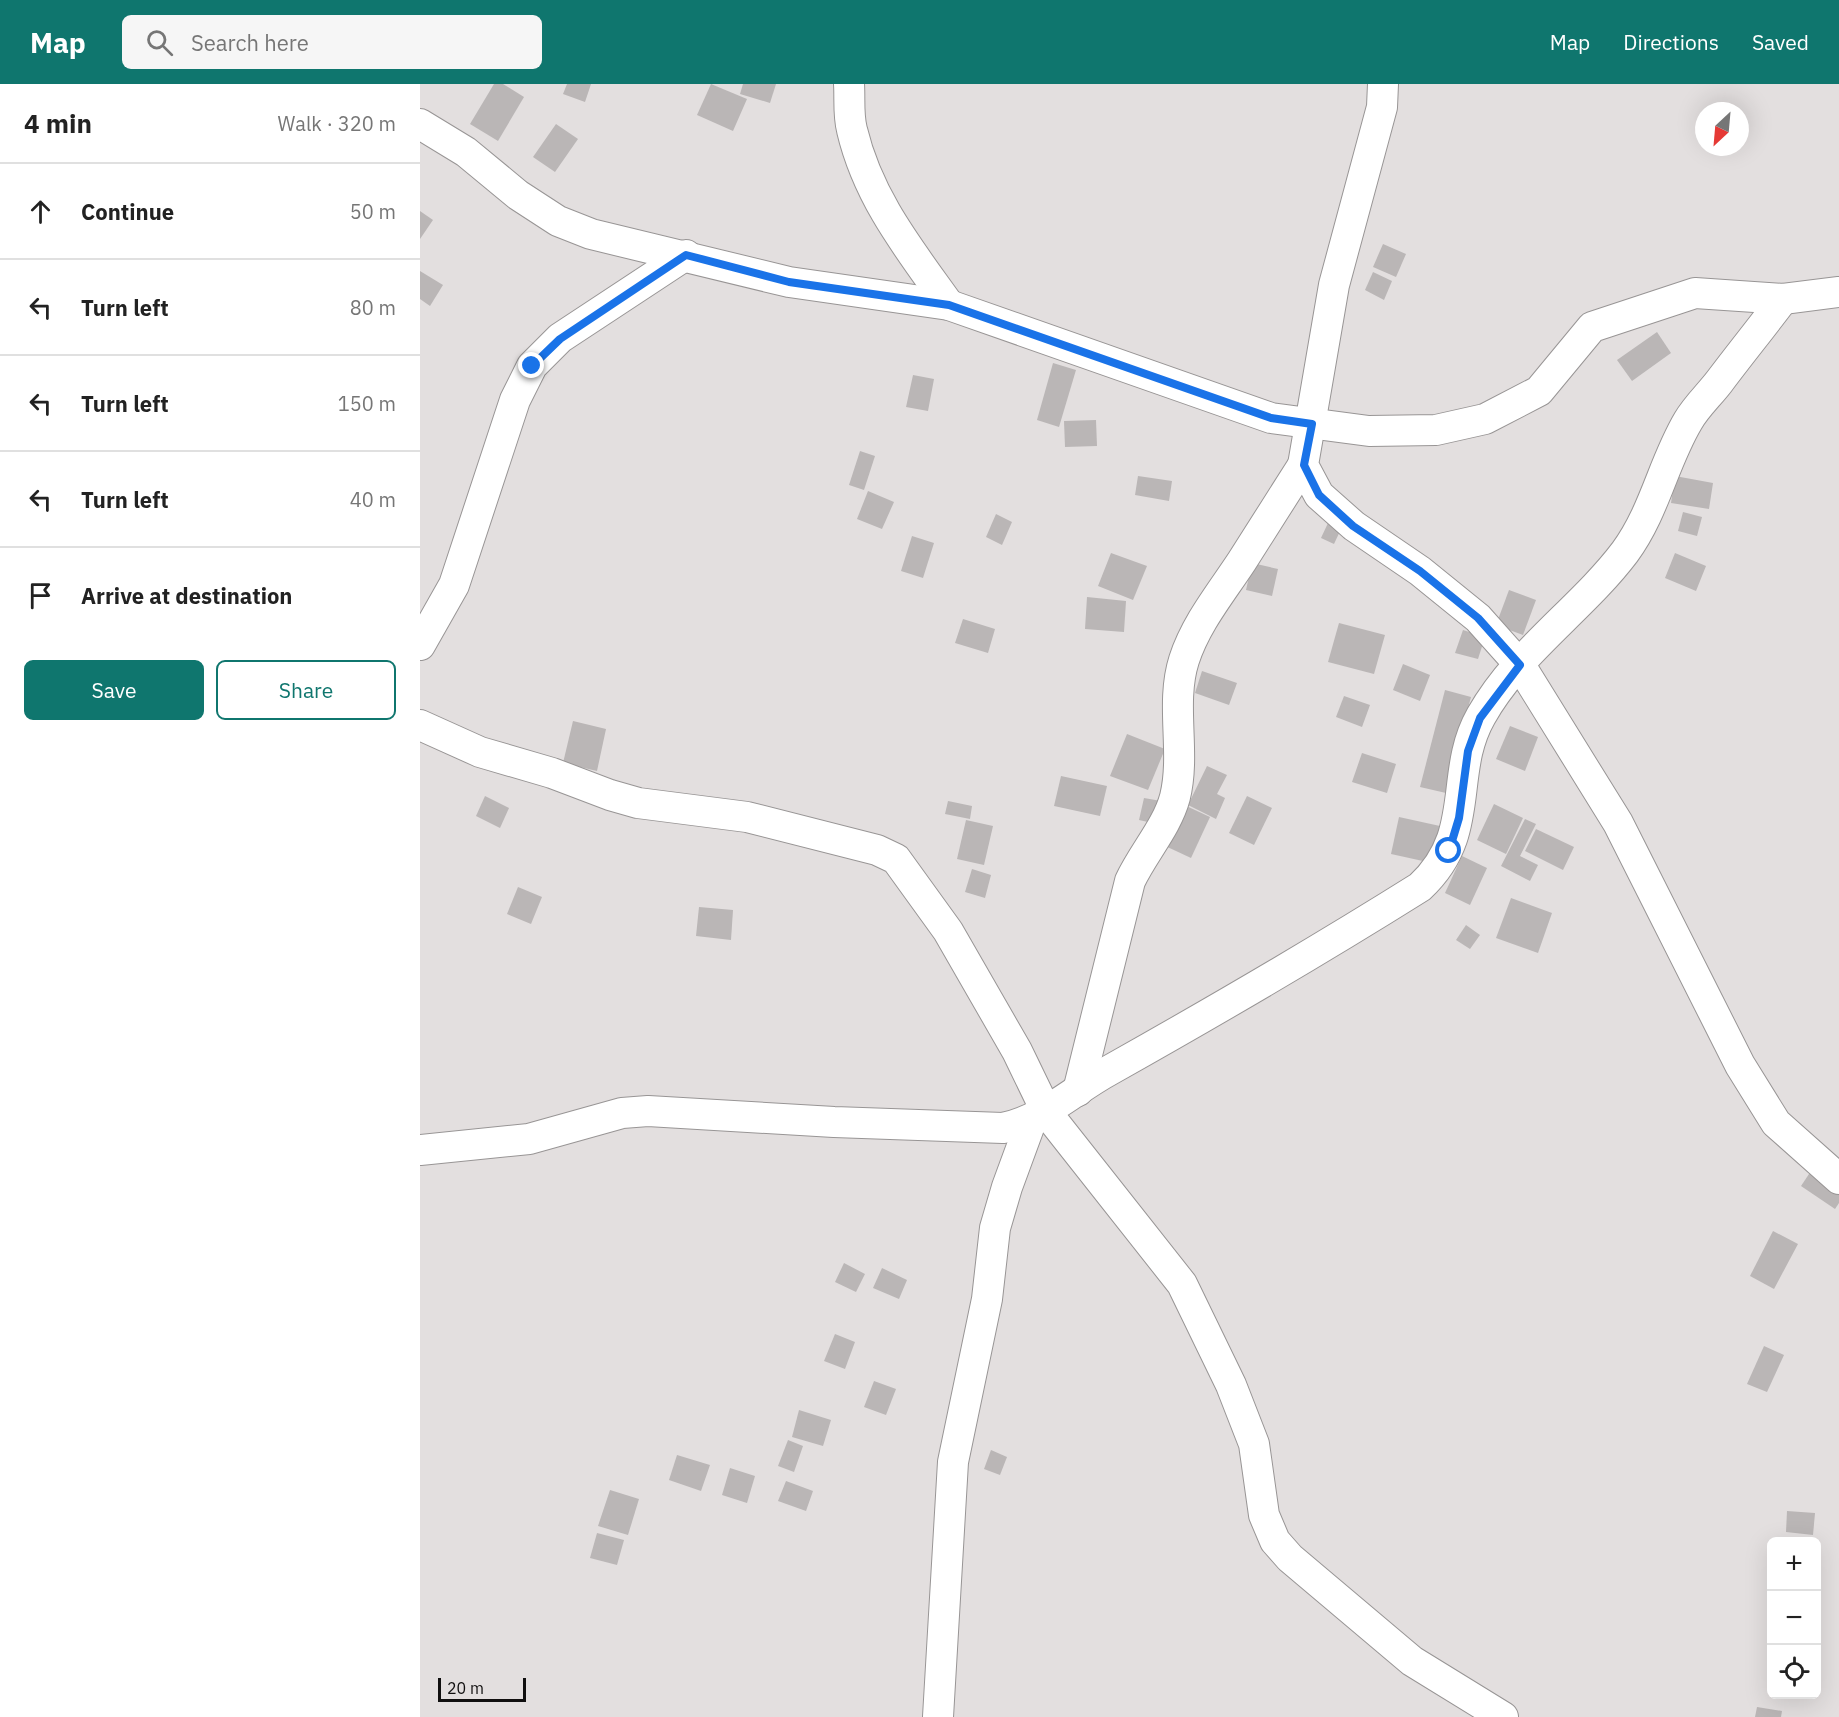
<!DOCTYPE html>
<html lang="en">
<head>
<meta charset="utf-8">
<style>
  body { margin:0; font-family:"IBM Plex Sans",sans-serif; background:#f6f6f6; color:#222 }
  .controls { position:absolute; right:18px; bottom:18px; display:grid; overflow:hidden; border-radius:9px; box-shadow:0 6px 24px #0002 }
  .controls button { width:54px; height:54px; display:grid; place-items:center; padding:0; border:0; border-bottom:2px solid #e0e0e0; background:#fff; color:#222; font:30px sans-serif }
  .compass { position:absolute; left:1275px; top:18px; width:54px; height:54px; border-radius:50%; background:#fff; box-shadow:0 6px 24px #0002; rotate:206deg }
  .scale { position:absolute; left:18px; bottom:15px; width:88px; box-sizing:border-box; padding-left:6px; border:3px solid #100f0f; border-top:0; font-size:16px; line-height:21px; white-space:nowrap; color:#100f0f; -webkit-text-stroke:4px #e3dfdf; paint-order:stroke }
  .stop { position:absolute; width:18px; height:18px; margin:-14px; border:4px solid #1a73e8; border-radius:50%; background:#fff }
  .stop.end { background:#1a73e8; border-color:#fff; box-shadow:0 2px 6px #0008 }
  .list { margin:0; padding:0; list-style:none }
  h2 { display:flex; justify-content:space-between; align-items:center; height:78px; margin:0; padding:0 24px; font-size:26px }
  h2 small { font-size:20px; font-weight:400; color:#767676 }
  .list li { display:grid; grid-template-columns:39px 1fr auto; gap:18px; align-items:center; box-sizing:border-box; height:96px; padding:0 24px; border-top:2px solid #e0e0e0 }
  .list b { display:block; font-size:22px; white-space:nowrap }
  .list em { font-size:20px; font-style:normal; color:#767676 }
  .actions { display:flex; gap:12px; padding:18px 24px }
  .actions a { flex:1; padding:14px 0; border:2px solid #0f766e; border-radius:9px; text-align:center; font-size:21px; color:#0f766e }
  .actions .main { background:#0f766e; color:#fff }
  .icon { flex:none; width:33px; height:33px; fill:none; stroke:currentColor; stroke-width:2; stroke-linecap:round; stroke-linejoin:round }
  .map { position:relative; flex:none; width:1419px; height:1633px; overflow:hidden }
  header { display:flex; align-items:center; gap:36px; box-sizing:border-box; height:84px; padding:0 30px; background:#0f766e; color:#fff }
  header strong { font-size:28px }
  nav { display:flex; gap:33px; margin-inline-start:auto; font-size:21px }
  .search { width:420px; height:54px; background:#f6f6f6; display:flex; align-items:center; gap:15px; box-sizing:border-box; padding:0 21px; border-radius:9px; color:#767676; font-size:22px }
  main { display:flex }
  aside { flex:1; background:#fff }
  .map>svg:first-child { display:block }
  .building { fill:#bab6b6 }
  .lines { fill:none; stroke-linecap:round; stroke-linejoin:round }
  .street-casing { stroke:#989595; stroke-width:32 }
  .street { stroke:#fff; stroke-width:30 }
  .route { stroke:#1a73e8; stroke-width:8 }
</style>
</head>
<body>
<header>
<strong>Map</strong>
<div class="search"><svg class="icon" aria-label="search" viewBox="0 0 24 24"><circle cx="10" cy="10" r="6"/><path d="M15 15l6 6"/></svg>Search here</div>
<nav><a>Map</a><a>Directions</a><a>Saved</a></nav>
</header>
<main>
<aside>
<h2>4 min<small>Walk · 320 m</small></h2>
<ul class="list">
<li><svg class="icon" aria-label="ahead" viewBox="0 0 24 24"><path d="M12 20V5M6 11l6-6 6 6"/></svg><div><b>Continue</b></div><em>50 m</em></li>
<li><svg class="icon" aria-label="left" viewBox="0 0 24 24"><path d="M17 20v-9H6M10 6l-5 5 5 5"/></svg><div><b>Turn left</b></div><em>80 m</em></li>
<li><svg class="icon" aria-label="left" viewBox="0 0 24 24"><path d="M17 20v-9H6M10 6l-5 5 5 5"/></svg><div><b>Turn left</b></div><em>150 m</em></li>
<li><svg class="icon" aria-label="left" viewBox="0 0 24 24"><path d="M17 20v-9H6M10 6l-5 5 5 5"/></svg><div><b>Turn left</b></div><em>40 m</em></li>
<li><svg class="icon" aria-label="arrive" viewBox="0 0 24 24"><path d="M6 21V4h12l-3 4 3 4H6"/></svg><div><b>Arrive at destination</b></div></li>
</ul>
<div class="actions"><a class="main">Save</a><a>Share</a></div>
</aside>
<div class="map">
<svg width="1419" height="1633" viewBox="0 0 1419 1633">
  <rect width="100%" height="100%" fill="#e3dfdf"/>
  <g class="building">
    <path d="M74 0H83L104 13 78 57 50 40Z"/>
    <path d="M147 0H171L165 18 143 10Z"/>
    <path d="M291 0 327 15 313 47 277 31Z"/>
    <path d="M323 0H356L350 19 320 10Z"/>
    <path d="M136 40 158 55 135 88 113 73Z"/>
    <path d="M0 127 13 136 0 155Z"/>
    <path d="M963 160 986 170 976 193 953 183Z"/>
    <path d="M0 187 23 201 10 222 0 215Z"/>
    <path d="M953 188 972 197 964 216 945 206Z"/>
    <path d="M1237 248 1251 269 1212 297 1197 276Z"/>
    <path d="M633 279 656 286 639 343 617 336Z"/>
    <path d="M493 291 514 295 508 327 486 323Z"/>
    <path d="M676 336 677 362 645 363 644 337Z"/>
    <path d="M440 367 455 372 444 406 429 401Z"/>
    <path d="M718 392 752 397 749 417 715 411Z"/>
    <path d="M1255 392 1293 399 1289 425 1251 419Z"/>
    <path d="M448 407 474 418 462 445 437 435Z"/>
    <path d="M1263 428 1282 433 1277 452 1258 447Z"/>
    <path d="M576 430 592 438 582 461 566 453Z"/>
    <path d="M908 439 921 445 914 460 901 454Z"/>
    <path d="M492 452 514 459 503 494 481 487Z"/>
    <path d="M691 469 727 482 713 516 678 502Z"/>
    <path d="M1255 469 1286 482 1276 507 1245 494Z"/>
    <path d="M832 479 858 485 852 512 826 506Z"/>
    <path d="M1089 506 1116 516 1103 551 1076 541Z"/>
    <path d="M667 513 706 517 704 548 665 545Z"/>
    <path d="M543 535 575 545 568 569 535 559Z"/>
    <path d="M919 539 965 551 954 590 908 578Z"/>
    <path d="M1043 546 1065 553 1058 575 1035 569Z"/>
    <path d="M983 580 1010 591 1000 617 973 606Z"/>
    <path d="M782 587 817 599 809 621 775 609Z"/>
    <path d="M1025 606 1051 613 1026 709 1000 703Z"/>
    <path d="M924 612 950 621 942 643 916 633Z"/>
    <path d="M153 637 186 645 177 687 143 679Z"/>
    <path d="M1090 642 1118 653 1105 687 1076 675Z"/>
    <path d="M707 650 745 665 728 706 690 692Z"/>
    <path d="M942 669 976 680 967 709 932 698Z"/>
    <path d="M787 682 807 691 797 710 805 714 796 735 768 721Z"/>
    <path d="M641 692 687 702 680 732 634 722Z"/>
    <path d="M65 712 89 724 80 744 56 732Z"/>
    <path d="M827 712 852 724 834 761 809 749Z"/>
    <path d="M724 714 741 717 737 740 719 736Z"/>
    <path d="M528 717 552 722 550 735 525 730Z"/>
    <path d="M760 719 790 733 771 774 741 760Z"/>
    <path d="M1074 720 1103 734 1086 770 1057 756Z"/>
    <path d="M979 733 1020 742 1012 779 971 770Z"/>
    <path d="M1105 735 1116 740 1100 772 1118 781 1110 797 1081 782Z"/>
    <path d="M546 736 573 742 564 781 537 775Z"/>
    <path d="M1116 745 1154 763 1143 786 1105 767Z"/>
    <path d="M1042 772 1067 784 1050 821 1025 809Z"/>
    <path d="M552 785 571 791 565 814 545 808Z"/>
    <path d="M98 803 122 813 111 840 87 830Z"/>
    <path d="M1091 814 1132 829 1118 869 1076 854Z"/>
    <path d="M279 823 313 826 311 856 276 852Z"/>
    <path d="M1046 841 1060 851 1050 865 1036 856Z"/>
    <path d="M1393 1084 1419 1101V1119L1415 1125 1381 1102Z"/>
    <path d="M1353 1147 1378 1160 1354 1205 1330 1192Z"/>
    <path d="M424 1179 445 1190 436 1208 415 1198Z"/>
    <path d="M462 1184 487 1196 479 1215 453 1204Z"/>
    <path d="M415 1250 435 1258 425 1285 404 1277Z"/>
    <path d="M1344 1262 1364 1271 1347 1308 1327 1300Z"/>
    <path d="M454 1297 476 1305 466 1331 444 1323Z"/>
    <path d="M379 1326 411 1336 403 1362 372 1353Z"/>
    <path d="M368 1356 383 1362 374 1388 358 1382Z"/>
    <path d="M571 1366 587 1373 580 1391 564 1385Z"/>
    <path d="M257 1371 290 1381 281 1407 249 1396Z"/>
    <path d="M310 1384 335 1392 327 1419 302 1411Z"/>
    <path d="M366 1397 393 1407 386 1427 358 1417Z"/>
    <path d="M190 1406 219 1415 208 1451 178 1442Z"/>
    <path d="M1367 1427 1395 1429 1393 1451 1366 1448Z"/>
    <path d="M177 1449 204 1456 197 1481 170 1474Z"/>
    <path d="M1337 1623 1362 1627 1361 1633H1335Z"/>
  </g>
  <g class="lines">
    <defs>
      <g id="street">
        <path d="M429 0C430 15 428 31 432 46 448 114 489 165 529 221"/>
        <path d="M963 0 962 23 914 201 883 381 899 411 934 442 1000 487 1058 534 1100 581 1198 739 1320 981 1356 1039 1419 1095"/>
        <path d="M0 40 46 68 98 111 138 137 171 150 369 198 529 221 851 334 949 347 1016 346 1065 335 1119 307 1172 243 1275 209 1363 215 1419 208"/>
        <path d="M0 561 34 501 95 316 112 282 140 254 266 171"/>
        <path d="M0 641 60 668 132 689 190 711 218 719 327 733 457 766 476 775 528 847 597 967 627 1029 762 1200 811 1301 834 1360 844 1431 855 1457 870 1474 992 1577 1083 1633"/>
        <path d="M658 1007 710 797C723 769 747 743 755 713 766 668 750 620 764 576 776 539 801 509 822 477 842 445 863 413 883 381"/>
        <path d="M0 1066 109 1055 202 1029 228 1027 414 1038 583 1044C625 1035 653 1006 690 986 795 927 898 867 1000 803 1058 749 1028 690 1061 632 1097 568 1162 525 1205 468 1235 427 1243 379 1268 337 1276 323 1289 311 1299 298 1320 270 1342 243 1363 215"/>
        <path d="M518 1633 533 1378 567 1215 575 1144 587 1103 612 1035"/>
      </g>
    </defs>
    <use href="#street" class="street-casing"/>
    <use href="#street" class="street"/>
  </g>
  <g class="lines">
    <path class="route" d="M112 282 140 255 266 171 369 198 529 221 851 334 892 340 884 381 899 411 933 442 1000 487 1058 534 1100 581 1060 634 1048 667 1039 734 1029 767"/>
  </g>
</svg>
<div class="controls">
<button>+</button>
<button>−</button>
<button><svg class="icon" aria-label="locate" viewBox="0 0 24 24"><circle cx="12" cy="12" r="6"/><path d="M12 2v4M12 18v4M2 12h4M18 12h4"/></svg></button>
</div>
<svg class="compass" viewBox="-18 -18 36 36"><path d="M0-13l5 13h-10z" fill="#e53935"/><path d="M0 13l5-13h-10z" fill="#767676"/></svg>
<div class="scale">20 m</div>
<div class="stop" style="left:1029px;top:767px"></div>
<div class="stop end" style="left:112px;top:282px"></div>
</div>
</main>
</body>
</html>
